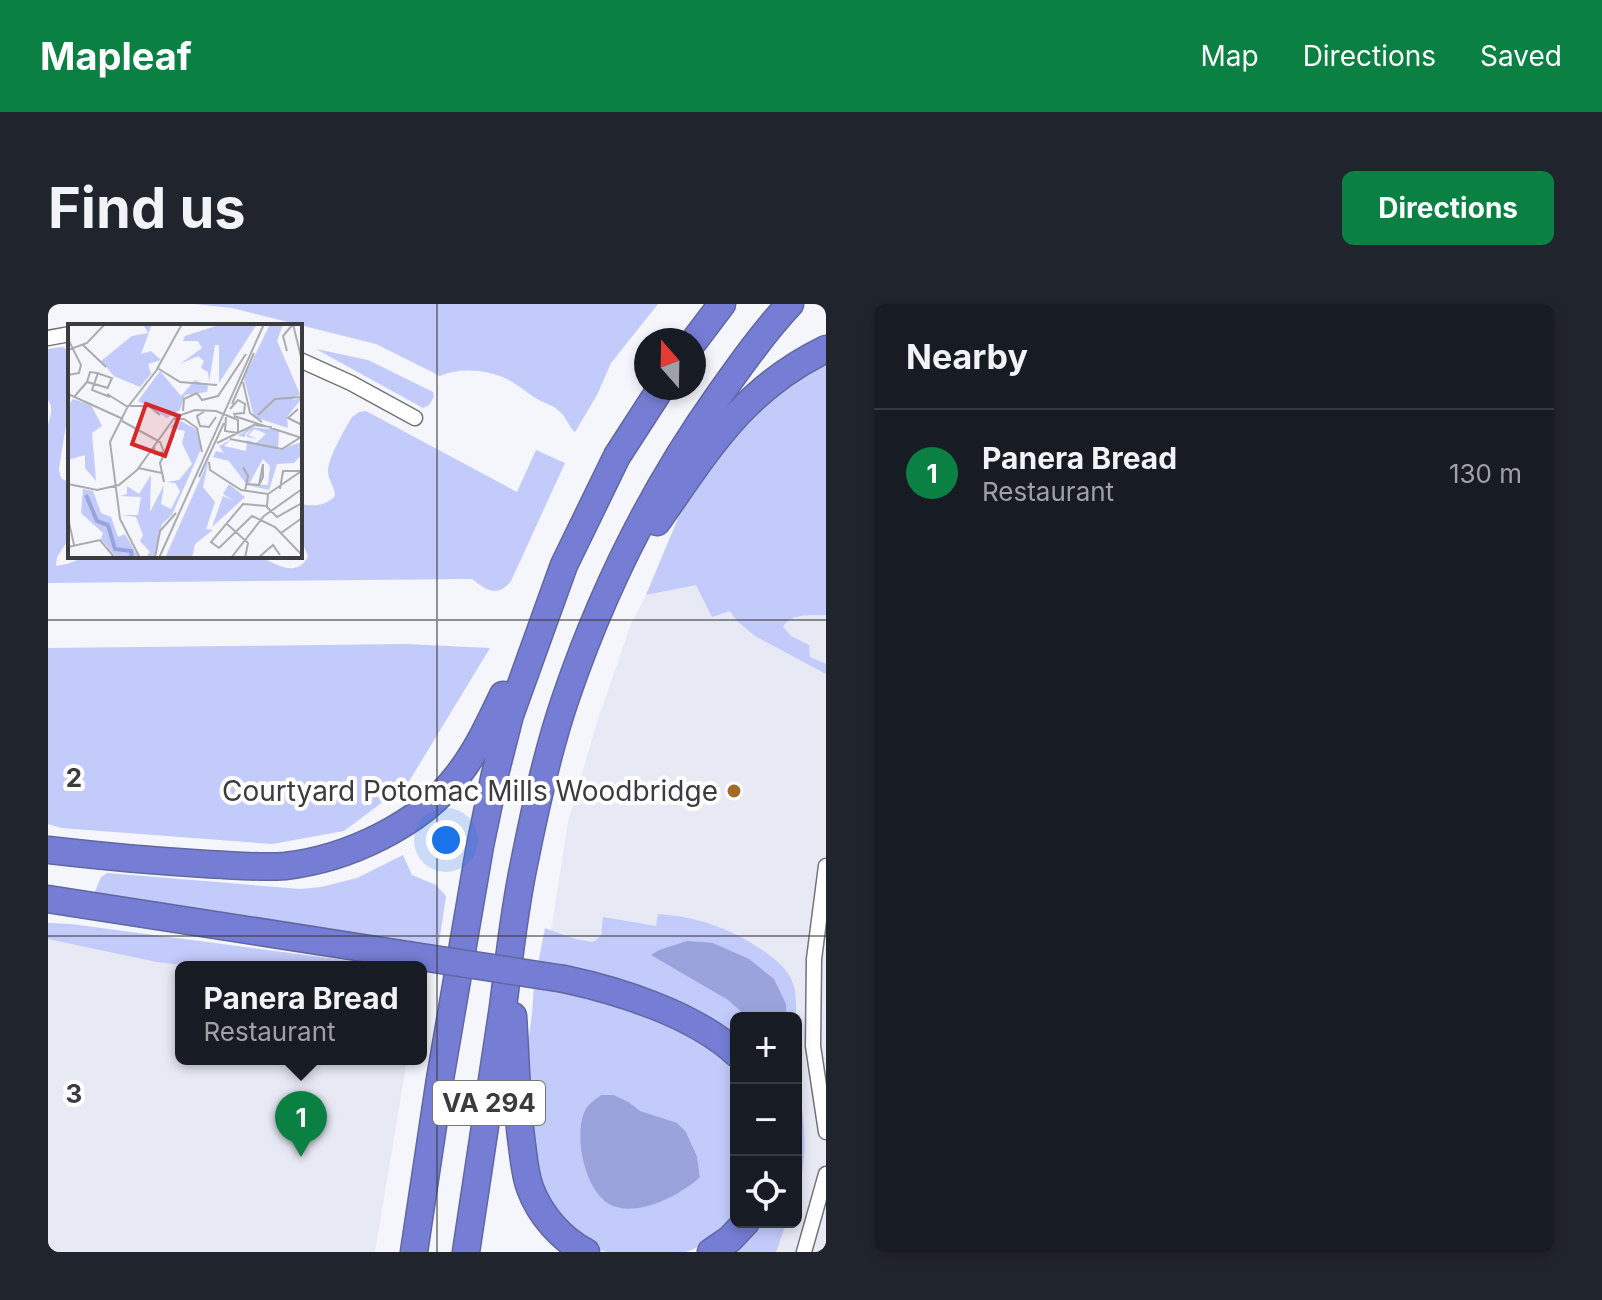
<!DOCTYPE html>
<html lang="en">
<head>
<meta charset="utf-8">
<style>
  body { margin:0; font-family:Inter,sans-serif; background:#20242c; color:#f1f3f6 }
  .controls { position:absolute; right:24px; bottom:24px; display:grid; overflow:hidden; border-radius:12px; box-shadow:0 4px 12px #0003 }
  .controls button { width:72px; height:72px; display:grid; place-items:center; padding:0; border:0; border-bottom:2px solid #363941; background:#171b24; color:#f1f3f6; font:40px sans-serif }
  .compass { position:absolute; left:586px; top:24px; width:72px; height:72px; border-radius:50%; background:#171b24; box-shadow:0 4px 12px #0003; rotate:340deg }
  .you { position:absolute; left:398px; top:536px; width:28px; height:28px; margin:-20px; border:6px solid #fff; border-radius:50%; background:#1a73e8; box-shadow:0 0 0 12px #1a73e833 }
  .badge { display:grid; place-items:center; width:52px; height:52px; border-radius:50%; background:#0b8043; color:#fff; font-size:26px; font-weight:700 }
  .pin { position:absolute; translate:-50% -66px; filter:drop-shadow(0 2px 4px #0008) }
  .pin::after { content:''; position:absolute; top:42px; width:28px; height:24px; background:inherit; clip-path:polygon(0 0,100% 0,50% 100%) }
  .popup { position:absolute; left:127px; top:657px; width:252px; height:104px; box-sizing:border-box; display:grid; place-content:center; border-radius:12px; background:#171b24; filter:drop-shadow(0 2px 6px #0005); font-size:26px; white-space:nowrap; color:#9ea1a6 }
  .popup b { font-size:30px; color:#f1f3f6 }
  .popup::after { content:''; position:absolute; left:50%; top:100%; margin-left:-16px; border:16px solid transparent; border-top-color:#171b24 }
  .list { margin:0; padding:0; list-style:none }
  h2 { display:flex; justify-content:space-between; align-items:center; height:104px; margin:0; padding:0 32px; font-size:34px }
  h2 small { font-size:26px; font-weight:400; color:#9ea1a6 }
  .list li { display:grid; grid-template-columns:52px 1fr auto; gap:24px; align-items:center; box-sizing:border-box; height:128px; padding:0 32px; border-top:2px solid #363941 }
  .list b { display:block; font-size:30px; white-space:nowrap }
  .list p { margin:0; font-size:26px; white-space:nowrap; color:#9ea1a6 }
  .list em { font-size:26px; font-style:normal; color:#9ea1a6 }
  .icon { flex:none; width:44px; height:44px; fill:none; stroke:currentColor; stroke-width:2; stroke-linecap:round; stroke-linejoin:round }
  .map { position:relative; flex:none; width:778px; height:948px; overflow:hidden; border-radius:12px }
  header { display:flex; align-items:center; gap:48px; box-sizing:border-box; height:112px; padding:0 40px; background:#0b8043; color:#fff }
  header strong { font-size:38px }
  nav { display:flex; gap:44px; margin-inline-start:auto; font-size:28px }
  .intro { display:flex; align-items:center; justify-content:space-between; box-sizing:border-box; height:192px; padding:0 48px }
  h1 { margin:0; font-size:56px }
  .button { padding:20px 36px; border-radius:12px; background:#0b8043; color:#fff; font-size:28px; font-weight:700 }
  main { display:flex; gap:48px; padding:0 48px }
  aside { flex:1; background:#171b24; border-radius:12px; box-shadow:0 4px 12px #0003 }
  .map>svg:first-child { display:block }
  .built { fill:#e7e9f5 }
  .green { fill:#c3cbfa; fill-rule:evenodd }
  .water { fill:#9ba3dd }
  .lines { fill:none; stroke-linecap:round; stroke-linejoin:round }
  .street-casing { stroke:#727377; stroke-width:17 }
  .highway-casing { stroke:#6167a0; stroke-width:29 }
  .street { stroke:#fff; stroke-width:14 }
  .highway { stroke:#757ed4; stroke-width:26 }
  .highway-bridge-casing { stroke:#6167a0; stroke-width:29; stroke-linecap:butt }
  .highway-bridge { stroke:#757ed4; stroke-width:26 }
  .grid { fill:none; stroke:#3c3c3e; stroke-width:2; stroke-opacity:0.55 }
  .poi-dot { fill:#a26a27; stroke:#fff; stroke-width:3 }
  .labels { text-anchor:middle; stroke-width:8; stroke-linejoin:round; paint-order:stroke }
  .shield { fill:#fff; stroke:#767678; stroke-width:2 }
  .shield-label { font-size:26px; font-weight:bold; fill:#3c3c3e }
  .poi-label { font-size:28px; fill:#3c3c3e; stroke:#fff; text-anchor:end }
  .inset-river { fill:none; stroke:#9ba3dd; stroke-width:4 }
  .inset-road { fill:none; stroke:#abacaf; stroke-width:2 }
  .view { fill:#d62828; fill-opacity:0.15; stroke:#d62828; stroke-width:4 }
  .inset-edge { fill:none; stroke:#3c3c3e; stroke-width:4 }
  .grid-label { font-size:26px; text-anchor:middle; font-weight:bold; fill:#3c3c3e; stroke:#fff; stroke-width:8; stroke-linejoin:round; paint-order:stroke }
</style>
</head>
<body>
<header>
<strong>Mapleaf</strong>
<nav><a>Map</a><a>Directions</a><a>Saved</a></nav>
</header>
<div class="intro"><h1>Find us</h1><a class="button">Directions</a></div>
<main>
<div class="map">
<svg width="778" height="948" viewBox="0 0 778 948">
  <rect width="100%" height="100%" fill="#f5f6fb"/>
  <g class="built">
    <path d="M648 280 687 305 740 312 778 311V948H711L732 918H748V714H688L501 639 520 518 549 418 583 320 598 291Z"/>
    <path d="M0 631 238 663H133V755H359L327 948H0Z"/>
  </g>
  <g class="green">
    <path d="M146 0H610L563 59 549 91 527 128C520 122 519 114 512 108 506 101 498 100 491 96 480 90 471 81 459 75 440 66 412 63 392 72L328 40 184 4Z"/>
    <path d="M13 43 17 44C30 73 15 134 11 166L13 174 22 179V233L9 253 8 262 19 260 40 252H211C227 260 250 275 260 252L252 233V200C266 202 276 203 287 192 287 183 280 176 280 167 280 154 297 125 304 113L311 108 318 107 469 188 488 146 517 159 463 277C449 294 438 286 424 275L0 279V121C2 113 6 103 0 96V45Z"/>
    <path d="M268 45 320 56 385 88 386 93 381 101 375 104Z"/>
    <path d="M778 50V311C763 312 743 308 735 323L743 332 761 341 762 353 778 360V370L707 332 689 317 682 307 664 313 648 281 598 291 641 188 672 138Z"/>
    <path d="M358 340 442 344 360 479 296 527 224 540 13 524 0 520V344Z"/>
    <path d="M400 527 404 528 406 534 401 555 386 548 385 546 395 530Z"/>
    <path d="M355 551 364 571 388 581 398 592 390 646 46 590 53 573 59 569 252 585 273 583 309 574Z"/>
    <path d="M610 610C650 613 682 624 714 646 726 654 739 664 744 677 749 688 748 702 748 714H739L738 700 604 651 680 696 700 714H688V738L490 660 497 624 527 635 545 638 553 632 555 613 608 622Z"/>
    <path d="M0 619 23 620 349 663H152L109 658 0 635Z"/>
    <path d="M486 681 549 692 595 709 633 727 671 751 688 769V914C672 929 658 941 638 948H558L539 940 508 913 485 872 476 769 484 710ZM582 799 591 807 638 828 649 852 652 873C641 884 625 892 610 898 550 921 533 872 533 822Z"/>
    <path d="M748 763C754 809 764 847 748 893Z"/>
    <path d="M708 918H739L728 948H679Z"/>
  </g>
  <g class="water">
    <path d="M639 637 665 639 701 655 726 675 738 700 739 714H700L680 696 603 651 611 646Z"/>
    <path d="M553 791H566L582 799 592 807 629 819 638 828 649 852 652 873C634 891 587 915 561 900 537 886 526 834 536 809 539 800 546 797 553 791Z"/>
  </g>
  <g class="lines">
    <defs>
      <g id="street">
        <path d="M0 34 22 30"/>
        <path d="M252 56 303 79 367 114"/>
        <path d="M778 562 766 655 765 742 778 828"/>
        <path d="M756 948 778 870"/>
      </g>
      <g id="highway">
        <path d="M646 37 674 0"/>
        <path d="M609 218C661 144 694 86 778 45"/>
        <path d="M0 546C52 552 105 557 158 560 184 561 210 564 237 562 299 555 372 521 410 471 429 447 442 418 455 391"/>
        <path d="M0 595 360 651"/>
        <path d="M516 675C572 687 645 710 688 749"/>
        <path d="M465 712C468 755 468 798 474 841 476 856 477 871 482 884 492 911 513 935 538 948"/>
        <path d="M366 948 392 775 432 542 447 470 462 411 516 261 569 152 613 84"/>
        <path d="M418 948C431 867 443 785 455 703 461 656 466 607 476 560 487 505 499 449 517 396 554 287 605 184 672 90 694 59 716 28 742 0"/>
        <path d="M663 948 682 935 698 918"/>
      </g>
    </defs>
    <use href="#street" class="street-casing"/>
    <use href="#highway" class="highway-casing"/>
    <use href="#street" class="street"/>
    <use href="#highway" class="highway"/>
    <defs>
      <path id="highway-bridge" d="M360 651 516 675"/>
    </defs>
    <use href="#highway-bridge" class="highway-bridge-casing"/>
    <use href="#highway-bridge" class="highway-bridge"/>
  </g>
  <path class="grid" d="M389 0V948M0 316H778M0 632H778"/>
  <circle class="poi-dot" cx="686" cy="487" r="8"/>
  <g class="labels">
    <rect class="shield" x="385" y="777" width="112" height="44" rx="6"/>
    <g class="shield-label">
      <text x="441" y="808">VA 294</text>
    </g>
    <g class="poi-label">
      <text x="670" y="497">Courtyard Potomac Mills Woodbridge</text>
    </g>
  </g>
  <g transform="translate(20 20)">
    <rect width="234" height="234" fill="#f5f6fb"/>
    <path d="M75 0H84L73 30 83 27 93 36 80 40 83 50 72 63 46 52 33 37 64 12 80 9ZM154 0H189L151 59V21H147L141 58 140 48 133 44 136 37 130 32 112 40 134 24 130 17H115L117 12ZM202 0H215L209 17 232 70 224 76 234 74 219 93 220 104 186 93 176 54ZM92 47 113 72 127 56 140 62 139 68 117 71 112 86 99 94 70 77ZM5 75 23 81 34 102 24 109 28 157 17 144V131L0 136V82ZM109 95 128 105 133 125 104 191 94 200 86 234H77L82 228 72 217 75 211 68 193 54 191H70L73 173 52 172 59 170V162L71 170 83 151 82 188 96 161 93 180 103 185 112 167 107 159 98 158 111 156 124 140 114 119 117 107 102 104ZM182 103 211 106 210 126 234 118V130L226 139 209 140 201 166 179 161 161 137 145 133 148 127 156 129 151 122 164 115 156 122 178 127 179 116 188 119 198 110 187 105 180 111 189 115 179 113V110L185 105 178 109 177 113 170 112ZM195 135 202 142 200 161 181 160ZM141 135 135 163 147 178 138 205 145 206 127 220 124 234H97ZM161 160 177 173 144 203 155 172 166 177 155 170ZM15 165 25 167 33 189 43 193 50 213 57 210 71 234H49L33 215 35 209 13 189Z" fill="#c3cbfa" fill-rule="evenodd"/>
    <path class="inset-river" d="M18 171 29 197 40 201 47 225 63 227 64 234"/>
    <path class="inset-road" d="M225 0 234 37M0 15 13 41 11 49 0 51M15 21 38 43M0 26 19 19 37 0M219 27 215 12 225 0M89 45 114 0M91 45 112 58 149 61M30 49 24 66 42 73M19 58 22 48 29 49 44 54 39 65M175 58 182 89 194 98M129 69 134 76 150 72 178 30M0 70 55 95M39 70 60 83M6 73 19 58 40 64M164 80 186 29M62 82H81L92 91M162 85 170 76 177 80 176 89 165 90M230 85 220 94 234 101M115 87 116 75 129 69M137 87 129 92 132 102 141 103 148 93M190 91 207 75 234 73M166 92 234 114M106 95H116L129 104 134 128M54 97 92 118 96 128 87 130 86 122M162 115 214 125 233 113M149 119 186 101 204 103M141 138 142 146 173 166 200 170 232 148M175 143 180 152 177 167M70 144 94 149M131 153 156 99M96 158 92 139 106 111M0 160 29 166 51 161 69 146 107 93 127 86 148 87 170 96V109L157 107 158 93M179 160 191 161 195 140V153L191 161M212 165 215 147H232M200 170 199 183 209 193 234 179M199 182 175 180 143 218 151 224 184 192 207 203 234 231M0 194 6 221M158 199 180 219 177 234M213 209 234 194M0 223 32 216 47 234M72 234 52 195 42 118 59 84 91 43M87 234 92 207 108 189M91 234 196 0M163 234 196 192 234 165M190 234 205 221 212 231"/>
    <path class="view" d="M78 80 111 92 97 132 64 120Z"/>
    <rect width="234" height="234" class="inset-edge"/>
  </g>
  <g class="grid-label">
    <text x="26" y="483">2</text>
    <text x="26" y="799">3</text>
  </g>
</svg>
<div class="controls">
<button>+</button>
<button>−</button>
<button><svg class="icon" aria-label="locate" viewBox="0 0 24 24"><circle cx="12" cy="12" r="6"/><path d="M12 2v4M12 18v4M2 12h4M18 12h4"/></svg></button>
</div>
<svg class="compass" viewBox="-18 -18 36 36"><path d="M0-13l5 13h-10z" fill="#e53935"/><path d="M0 13l5-13h-10z" fill="#9ea1a6"/></svg>
<div class="you"></div>
<div class="pin badge" style="left:253px;top:853px">1</div>
<div class="popup"><b>Panera Bread</b>Restaurant</div>
</div>
<aside>
<h2>Nearby<small></small></h2>
<ul class="list">
<li><span class="badge">1</span><div><b>Panera Bread</b><p>Restaurant</p></div><em>130 m</em></li>
</ul>
</aside>
</main>
</body>
</html>
